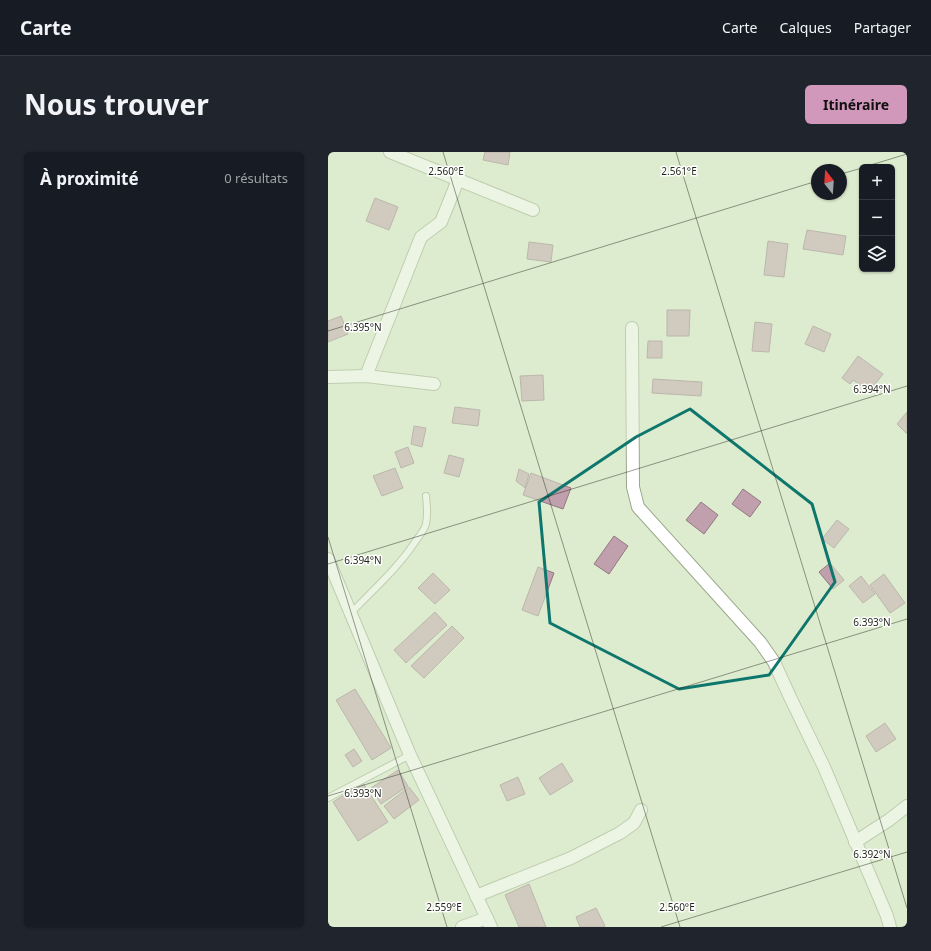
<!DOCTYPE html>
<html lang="fr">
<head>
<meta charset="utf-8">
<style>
  body { margin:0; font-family:"Noto Sans",sans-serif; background:#20242c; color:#f1f3f6 }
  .controls { position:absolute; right:12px; top:12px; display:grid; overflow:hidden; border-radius:6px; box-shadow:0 1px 3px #0004 }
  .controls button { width:36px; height:36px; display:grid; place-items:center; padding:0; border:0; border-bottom:1px solid #363941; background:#171b24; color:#f1f3f6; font:20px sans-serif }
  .compass { position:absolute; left:483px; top:12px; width:36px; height:36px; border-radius:50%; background:#171b24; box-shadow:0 1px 3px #0004; rotate:343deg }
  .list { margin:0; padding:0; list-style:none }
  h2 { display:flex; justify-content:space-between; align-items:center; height:52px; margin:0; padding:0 16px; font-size:17px }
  h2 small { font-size:13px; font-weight:400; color:#9ea1a6 }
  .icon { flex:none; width:22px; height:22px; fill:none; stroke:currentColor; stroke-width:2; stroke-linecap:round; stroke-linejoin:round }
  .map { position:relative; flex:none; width:579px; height:775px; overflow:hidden; border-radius:6px }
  header { display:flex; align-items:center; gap:24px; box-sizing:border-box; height:56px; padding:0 20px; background:#171b24; border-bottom:1px solid #363941 }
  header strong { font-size:19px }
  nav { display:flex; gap:22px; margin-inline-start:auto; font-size:14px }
  .intro { display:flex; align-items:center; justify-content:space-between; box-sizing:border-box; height:96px; padding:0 24px }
  h1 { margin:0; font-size:28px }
  .button { padding:10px 18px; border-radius:6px; background:#d298bb; color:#111; font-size:14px; font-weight:700 }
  main { display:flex; gap:24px; padding:0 24px }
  aside { flex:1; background:#171b24; border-radius:6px; box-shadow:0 1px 3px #0004 }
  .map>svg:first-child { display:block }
  .building { fill:#c0a0ad; stroke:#947582 }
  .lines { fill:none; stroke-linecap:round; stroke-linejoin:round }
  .service-casing { stroke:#9ba88c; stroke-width:8 }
  .minor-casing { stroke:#9ba88c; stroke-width:14 }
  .service { stroke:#fff; stroke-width:6 }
  .minor { stroke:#fff; stroke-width:12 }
  .marked { fill:none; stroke:#0f766e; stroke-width:3; stroke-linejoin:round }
  .ticks { fill:none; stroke:#1e2319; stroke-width:1; stroke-opacity:0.45 }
  .ticks-label { font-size:10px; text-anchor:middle; fill:#1e2319; stroke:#fff; stroke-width:3; stroke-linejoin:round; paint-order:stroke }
</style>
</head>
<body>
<header>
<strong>Carte</strong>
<nav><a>Carte</a><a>Calques</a><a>Partager</a></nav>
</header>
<div class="intro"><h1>Nous trouver</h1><a class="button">Itinéraire</a></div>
<main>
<aside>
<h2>À proximité<small>0 résultats</small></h2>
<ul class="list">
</ul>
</aside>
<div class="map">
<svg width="579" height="775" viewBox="0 0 579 775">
  <rect width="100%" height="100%" fill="#ddecce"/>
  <g class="building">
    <path d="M157 0H182L180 13 155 8Z"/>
    <path d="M47 46 70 55 61 78 38 69Z"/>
    <path d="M479 78 518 84 515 103 475 97Z"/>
    <path d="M440 89 460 92 456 125 436 123Z"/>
    <path d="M201 90 225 93 223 110 199 107Z"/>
    <path d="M339 158H362L361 184H339Z"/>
    <path d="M13 164 20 182 0 190V169Z"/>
    <path d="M427 170 444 172 441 200 424 199Z"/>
    <path d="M485 174 503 182 496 200 477 192Z"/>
    <path d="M320 189H334V206H319Z"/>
    <path d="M530 204 555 222 541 240 525 228 522 232 514 226Z"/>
    <path d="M215 223 216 248 194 249 192 224Z"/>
    <path d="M325 227 374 230 373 244 324 241Z"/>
    <path d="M127 255 152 258 150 274 124 271Z"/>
    <path d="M579 260V282L569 272Z"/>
    <path d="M86 274 98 276 94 295 83 292Z"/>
    <path d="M80 295 86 311 73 316 67 300Z"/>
    <path d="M121 303 136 307 131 325 116 321Z"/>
    <path d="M67 316 75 336 54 344 45 324Z"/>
    <path d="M191 317 201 322 197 336 188 329Z"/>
    <path d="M203 321 243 336 235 357 195 343Z"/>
    <path d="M415 337 433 350 422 365 404 352Z"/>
    <path d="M373 350 390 363 376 382 358 368Z"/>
    <path d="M509 368 521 377 506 396 494 387Z"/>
    <path d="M286 384 300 394 281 422 266 412Z"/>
    <path d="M502 411 516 428 505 437 491 420Z"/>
    <path d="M210 415 226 421 210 464 194 458Z"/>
    <path d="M105 421 122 438 107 452 90 436Z"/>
    <path d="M556 422 577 451 562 461 542 433Z"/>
    <path d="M533 424 547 442 535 451 521 434Z"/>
    <path d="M107 460 119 473 78 511 66 498Z"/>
    <path d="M124 474 136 486 96 526 83 514Z"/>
    <path d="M27 537 63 596 44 608 8 548Z"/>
    <path d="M557 571 568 587 548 600 538 584Z"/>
    <path d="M26 597 34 609 25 615 17 603Z"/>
    <path d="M234 611 245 629 222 643 211 626Z"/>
    <path d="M70 618 80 634 53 652 43 636Z"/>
    <path d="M190 625 197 642 179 649 172 633Z"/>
    <path d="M35 631 60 670 30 689 5 650Z"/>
    <path d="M81 635 91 648 66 667 56 654Z"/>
    <path d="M201 732 218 775H191L177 743Z"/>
    <path d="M268 756 277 774 276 775H252L248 765Z"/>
  </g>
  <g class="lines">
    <defs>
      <g id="service">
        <path d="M23 461C45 438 69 417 87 390 91 384 96 379 98 372 100 363 99 353 98 344"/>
        <path d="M0 646 82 603"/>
      </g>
      <g id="minor">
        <path d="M62 0 205 58"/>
        <path d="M304 176 305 335 310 355 432 490 446 510 462 545 496 615 559 764 562 775"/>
        <path d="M38 224 93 85 113 70 130 28"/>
        <path d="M0 225 38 224 106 232"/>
        <path d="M0 407 82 603 163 775"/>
        <path d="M527 690 561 668 579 654"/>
        <path d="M148 744 243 706 292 681 306 671 313 658"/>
        <path d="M134 775 159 766"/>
      </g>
    </defs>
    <use href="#service" class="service-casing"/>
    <use href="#minor" class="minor-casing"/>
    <use href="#service" class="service"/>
    <use href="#minor" class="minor"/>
  </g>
  <path d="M0 0H579V775H0ZM362 257 484 352 507 430 441 523 351 537 222 471 211 350 308 285Z" fill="#ddecce" fill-opacity=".55" fill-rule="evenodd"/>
  <path class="marked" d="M362 257 484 352 507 430 441 523 351 537 222 471 211 350 308 285Z"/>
  <path class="ticks" d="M115 0 352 775M348 0 579 756M536 15 579 2M513 22 534 16M0 179 489 29M0 385 119 775M0 412 579 234M0 644 579 467M333 775 579 700"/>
  <g class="ticks-label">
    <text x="351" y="23">2.561°E</text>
    <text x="118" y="23">2.560°E</text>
    <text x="35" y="179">6.395°N</text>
    <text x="544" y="241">6.394°N</text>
    <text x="35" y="412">6.394°N</text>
    <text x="544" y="474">6.393°N</text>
    <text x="35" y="645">6.393°N</text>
    <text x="544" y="706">6.392°N</text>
    <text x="116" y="759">2.559°E</text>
    <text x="349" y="759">2.560°E</text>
  </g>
</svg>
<div class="controls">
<button>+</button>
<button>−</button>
<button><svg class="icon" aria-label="layers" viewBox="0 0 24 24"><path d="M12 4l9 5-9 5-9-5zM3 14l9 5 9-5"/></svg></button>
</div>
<svg class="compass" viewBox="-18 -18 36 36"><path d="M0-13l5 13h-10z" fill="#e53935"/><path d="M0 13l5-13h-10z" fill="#9ea1a6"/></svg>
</div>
</main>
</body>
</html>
